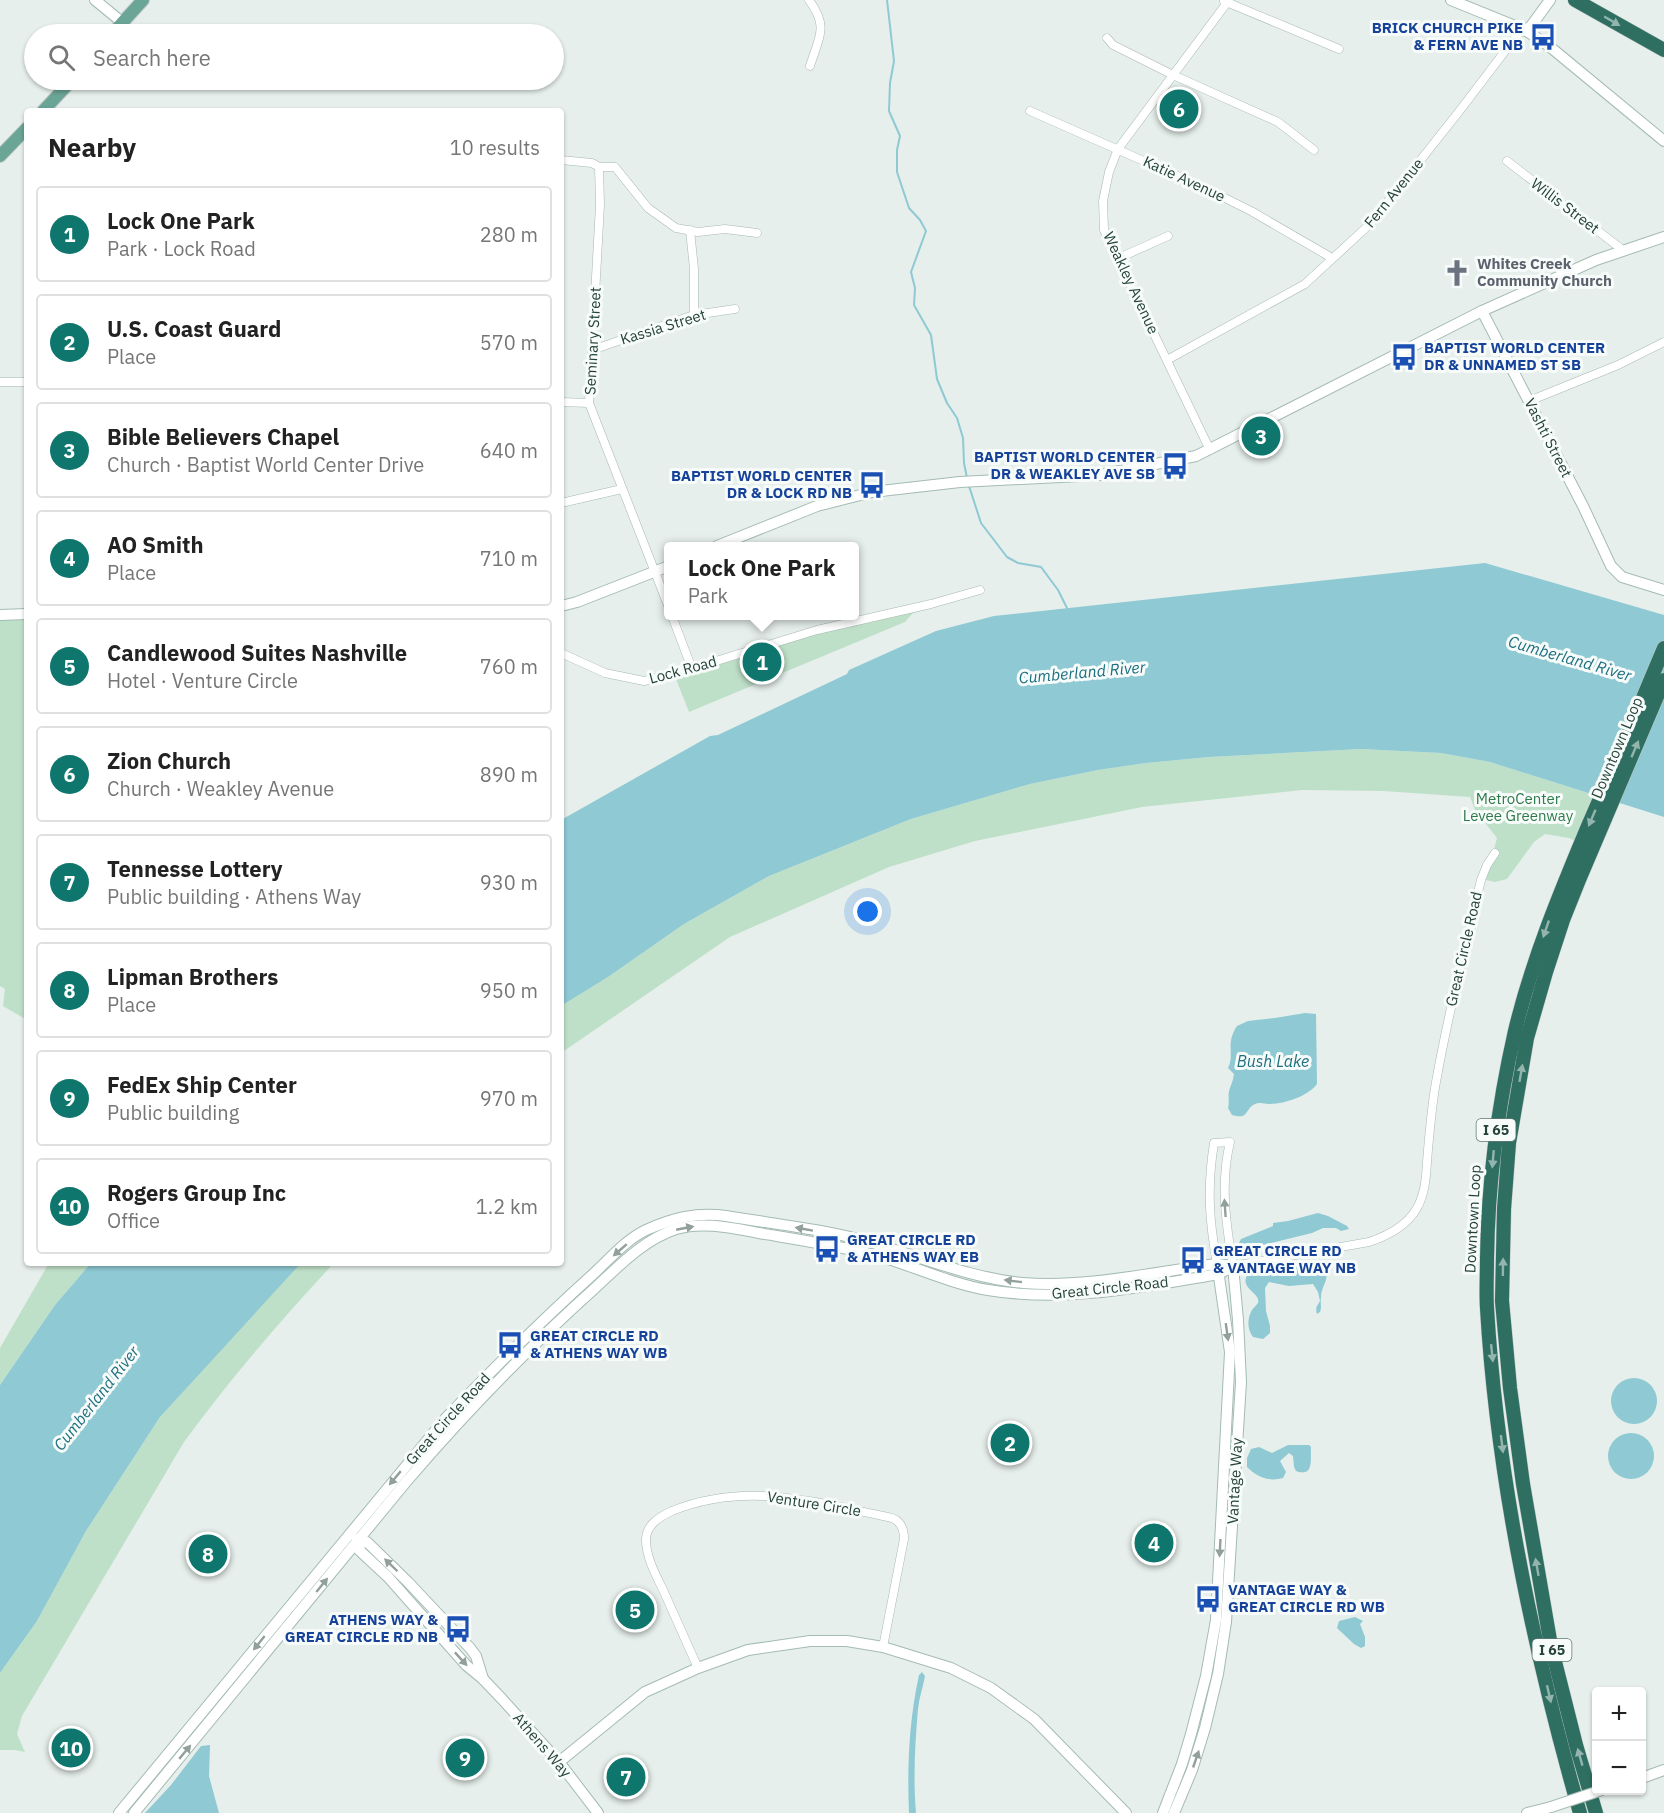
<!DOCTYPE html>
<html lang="en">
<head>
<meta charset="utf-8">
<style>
  body { margin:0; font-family:"IBM Plex Sans",sans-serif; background:#f6f6f6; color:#222 }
  .controls { position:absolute; right:18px; bottom:18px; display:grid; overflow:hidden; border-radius:6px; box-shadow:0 2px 4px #0004 }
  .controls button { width:54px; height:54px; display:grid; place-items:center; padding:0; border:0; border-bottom:2px solid #e0e0e0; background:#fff; color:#222; font:30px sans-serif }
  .you { position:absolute; left:868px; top:912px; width:21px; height:21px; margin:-15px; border:4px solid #fff; border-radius:50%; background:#1a73e8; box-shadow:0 0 0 9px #1a73e833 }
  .badge { display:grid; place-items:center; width:39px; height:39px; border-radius:50%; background:#0f766e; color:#fff; font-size:20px; font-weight:700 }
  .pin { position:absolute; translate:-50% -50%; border:3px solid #fff; box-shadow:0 2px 6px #0006 }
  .popup { position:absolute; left:664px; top:542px; width:195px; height:78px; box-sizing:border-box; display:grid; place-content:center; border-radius:6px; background:#fff; filter:drop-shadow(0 2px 4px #0005); font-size:20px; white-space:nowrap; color:#767676 }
  .popup b { font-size:22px; color:#222 }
  .popup::after { content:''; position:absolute; left:50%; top:100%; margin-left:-12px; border:12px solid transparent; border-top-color:#fff }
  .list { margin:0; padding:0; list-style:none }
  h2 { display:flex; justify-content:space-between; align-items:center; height:78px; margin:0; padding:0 24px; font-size:26px }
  h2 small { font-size:20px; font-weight:400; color:#767676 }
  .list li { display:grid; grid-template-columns:39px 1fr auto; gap:18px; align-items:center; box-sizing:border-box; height:96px; margin:0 12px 12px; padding:0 12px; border:2px solid #e0e0e0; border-radius:6px }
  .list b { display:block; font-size:22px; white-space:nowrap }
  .list p { margin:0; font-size:20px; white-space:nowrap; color:#767676 }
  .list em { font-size:20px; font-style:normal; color:#767676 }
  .icon { flex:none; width:33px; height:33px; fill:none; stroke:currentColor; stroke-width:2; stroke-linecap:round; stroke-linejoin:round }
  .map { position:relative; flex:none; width:1664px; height:1813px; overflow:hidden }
  .search { position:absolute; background:#fff; box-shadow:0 2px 4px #0004; left:24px; top:24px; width:540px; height:66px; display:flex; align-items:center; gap:15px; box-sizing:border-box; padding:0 21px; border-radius:33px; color:#767676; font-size:22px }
  .panel { position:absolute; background:#fff; box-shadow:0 2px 4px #0004; left:24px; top:108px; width:540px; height:1158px; border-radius:6px }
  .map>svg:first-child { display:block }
  .green { fill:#bfe0c8 }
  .water { fill:#8ec9d4 }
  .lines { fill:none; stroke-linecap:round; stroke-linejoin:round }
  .stream { stroke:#8ec9d4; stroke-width:2 }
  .street-casing { stroke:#a8b8b2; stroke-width:9 }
  .secondary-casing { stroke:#a4bbb3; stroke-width:12 }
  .primary-casing { stroke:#c2cac8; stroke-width:14 }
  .highway-casing { stroke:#c2cac8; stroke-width:15 }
  .street { stroke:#fff; stroke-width:8 }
  .secondary { stroke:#fff; stroke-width:10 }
  .primary { stroke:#6aa596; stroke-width:12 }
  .highway { stroke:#2f6f62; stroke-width:14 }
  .secondary-bridge-casing { stroke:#a4bbb3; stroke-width:12; stroke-linecap:butt }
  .secondary-bridge { stroke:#fff; stroke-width:10 }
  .oneway { fill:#93b5ae }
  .oneway2 { fill:#92a09c }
  .labels { text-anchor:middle; stroke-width:6; stroke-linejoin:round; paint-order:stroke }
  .shield { fill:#f7fbf9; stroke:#637a73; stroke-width:1.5 }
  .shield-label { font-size:14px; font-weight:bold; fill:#24423a }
  .transit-label { font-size:15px; font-weight:bold; fill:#164399; stroke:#f7fbf9; text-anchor:start }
  .street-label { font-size:15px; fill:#24423a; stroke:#f7fbf9 }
  .worship-label { font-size:15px; font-weight:bold; fill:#5b616d; stroke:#f7fbf9; text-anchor:start }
  .park-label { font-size:15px; fill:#2d7a4b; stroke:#f7fbf9 }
  .water-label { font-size:16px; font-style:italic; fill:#1c6f80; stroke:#f7fbf9 }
</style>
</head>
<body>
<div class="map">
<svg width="1664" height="1813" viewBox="0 0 1664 1813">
  <rect width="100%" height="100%" fill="#e6efeb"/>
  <g class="green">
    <path d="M931 604 932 608 913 613 905 622 689 712 674 674 817 630Z"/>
    <path d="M27 614V1020L3 1006 5 989 0 986V615Z"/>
    <path d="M1361 749 1441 753 1490 762 1594 795 1574 840 1569 838 1545 834 1534 842 1507 879 1495 882 1486 880 1497 838 1475 810 1470 797 1383 791 1302 790 1142 807 975 841 889 867 730 937 561 1053V1006L608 977 684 924 769 876 911 819 1030 784 1098 770 1146 763 1209 757Z"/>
    <path d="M49 1263H91L55 1305 0 1385V1348Z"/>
    <path d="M297 1263H334C281 1320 230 1379 184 1442L22 1716 17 1734 25 1752 15 1750H0V1673L37 1621 86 1531 160 1417Z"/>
  </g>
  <g class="water">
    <path d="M1485 563 1664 615V817L1490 762 1441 753 1361 749 1209 757 1146 763 1098 770 1030 784 911 819 769 876 684 924 608 977 561 1006V820L710 736 718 735 847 674 849 670 936 631 994 616Z"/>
    <path d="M1305 1013 1316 1014 1317 1084C1308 1096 1285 1104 1269 1104 1264 1104 1261 1102 1255 1104 1244 1109 1250 1120 1232 1115L1228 1108C1230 1101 1227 1095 1230 1088 1232 1083 1233 1080 1234 1074L1228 1068C1235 1054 1225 1044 1237 1026L1248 1021 1275 1018Z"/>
    <path d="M1318 1213 1328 1216 1347 1226 1349 1229 1341 1231 1336 1228H1323L1312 1233 1263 1245H1240L1239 1243 1241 1239 1273 1226V1223L1288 1221Z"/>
    <path d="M1306 1261 1320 1264C1334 1277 1321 1284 1321 1297 1320 1303 1322 1307 1320 1312L1317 1314C1315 1308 1317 1306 1320 1301L1318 1292 1313 1284 1289 1286 1269 1282 1265 1288 1266 1311 1270 1326V1333L1263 1339 1253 1337C1247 1329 1247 1319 1252 1310 1253 1308 1256 1306 1258 1303 1262 1293 1235 1287 1250 1272 1253 1268 1259 1266 1263 1266 1272 1266 1276 1274 1284 1275L1298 1264Z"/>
    <path d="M91 1263H301L160 1417 86 1531 37 1621 0 1673V1385L55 1305Z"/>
    <circle cx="1634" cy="1401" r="23"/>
    <circle cx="1631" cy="1456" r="23"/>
    <path d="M1288 1445H1309L1311 1447C1310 1457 1315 1478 1296 1471L1294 1467 1293 1456 1289 1453 1280 1461 1286 1472 1283 1478C1269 1482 1257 1477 1247 1467V1458L1251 1449 1259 1447 1272 1453Z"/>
    <path d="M1355 1617 1363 1621 1360 1624 1365 1637V1646L1361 1648 1354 1644 1337 1628 1339 1621Z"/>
    <path d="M922 1672 925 1676C923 1687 919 1698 918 1709 915 1743 913 1779 916 1813H909C907 1766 909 1721 919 1675Z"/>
    <path d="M210 1745 209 1776 219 1813H145L171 1785 201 1746Z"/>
  </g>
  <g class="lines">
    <g class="stream">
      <path d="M887 0 894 61 890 83 889 111 900 136 897 150V172L909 208 920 220 926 231 911 272 915 288 914 305 931 335 937 379 947 403 957 418 963 438 964 463 967 478"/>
      <path d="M969 486 981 523 1007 557 1018 563 1041 567 1058 590 1068 610"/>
    </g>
    <defs>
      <g id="street">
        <path d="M809 0C829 27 819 37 810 66"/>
        <path d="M1224 1 1339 49"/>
        <path d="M1107 38 1113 45 1173 75 1278 122 1314 150"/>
        <path d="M1030 111 1205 188 1251 211 1332 258"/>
        <path d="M561 160 592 163 599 167H615L648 208 676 228 698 232 725 229 757 233"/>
        <path d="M1507 161 1624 251"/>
        <path d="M599 167 600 205 589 403 669 608"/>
        <path d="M690 230 694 269V315"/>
        <path d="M1119 258 1168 236"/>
        <path d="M592 350 694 315 735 309"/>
        <path d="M1167 360 1305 284 1370 224 1461 109 1518 34 1525 30"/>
        <path d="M0 382H27"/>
        <path d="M1529 401 1618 365 1664 342"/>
        <path d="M561 402 589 403"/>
        <path d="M1210 450 1104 230 1103 201 1109 172 1118 149 1229 0"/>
        <path d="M561 503 622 489"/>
        <path d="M672 616 692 669"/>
        <path d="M561 653 605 673 644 681 674 674 817 630 931 604 980 590"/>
        <path d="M1217 1264C1209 1220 1207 1187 1214 1143L1230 1142C1220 1184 1226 1224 1233 1266L1369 1242C1387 1236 1407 1226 1417 1208 1427 1190 1426 1170 1428 1150 1430 1127 1432 1104 1436 1082 1448 1014 1465 947 1481 880L1487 865 1495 853"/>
        <path d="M698 1668C687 1643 675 1617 664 1592 657 1577 646 1558 646 1540 646 1525 659 1517 672 1511 746 1481 814 1502 888 1517 900 1519 904 1528 904 1539L883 1647"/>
      </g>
      <g id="secondary">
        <path d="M95 0 123 23"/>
        <path d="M1451 0 1525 30 1549 46 1664 141"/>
        <path d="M1525 30 1531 26 1550 0"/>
        <path d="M1482 311 1583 506 1611 566 1622 577 1664 590"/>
        <path d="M717 546 817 506 872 492 960 482 1100 475 1196 456 1482 311 1596 260 1664 237"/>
        <path d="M561 606 577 602 669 566"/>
        <path d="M0 615 27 614"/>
        <path d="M357 1539 360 1543 367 1542 408 1582 470 1648 476 1656 483 1679"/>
        <path d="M360 1543 359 1550 388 1577 466 1665 483 1679 502 1699 559 1762 598 1813"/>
        <path d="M559 1762 645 1692 698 1668 748 1650 810 1641H847L883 1647 951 1668 991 1688 1034 1719 1126 1813"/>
        <path d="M1642 1778 1664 1770"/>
        <path d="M119 1813 445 1419C492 1370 539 1323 590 1277 607 1262 625 1240 646 1230 673 1218 696 1212 726 1216 774 1224 823 1229 869 1242 920 1256 969 1278 1023 1283 1088 1288 1153 1272 1217 1264L1233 1266"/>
        <path d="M134 1813 406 1482C465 1413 527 1349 594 1289 619 1266 643 1240 676 1229 703 1221 732 1228 759 1233 800 1240 842 1246 882 1257 918 1268 952 1284 988 1290 1066 1303 1142 1287 1219 1274L1233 1266"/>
        <path d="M1163 1813 1182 1764 1191 1734 1206 1676 1216 1620 1230 1352 1218 1270"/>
        <path d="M1174 1813 1192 1770 1205 1728 1218 1674 1226 1622 1241 1382 1238 1320 1233 1266"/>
        <path d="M1527 1813 1551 1807"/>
      </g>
      <g id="primary">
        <path d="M112 34 143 0"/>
        <path d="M43 111 72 80"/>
        <path d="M0 156 27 128"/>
      </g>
      <g id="highway">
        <path d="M1575 0 1664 50"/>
        <path d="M1580 1813C1533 1649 1497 1478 1487 1308 1486 1292 1487 1275 1487 1259 1488 1182 1498 1106 1515 1031 1532 960 1560 893 1588 826 1614 767 1639 707 1664 648"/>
        <path d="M1596 1813 1576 1745 1551 1646 1523 1484 1510 1388 1502 1301 1504 1209 1509 1143 1527 1038 1546 972 1563 920 1579 880 1664 680"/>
      </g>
    </defs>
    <use href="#street" class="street-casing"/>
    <use href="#secondary" class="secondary-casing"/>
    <use href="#primary" class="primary-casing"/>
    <use href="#highway" class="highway-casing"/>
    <use href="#street" class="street"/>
    <use href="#secondary" class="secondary"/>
    <use href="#primary" class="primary"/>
    <use href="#highway" class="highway"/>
    <defs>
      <path id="secondary-bridge" d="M1551 1807 1602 1790"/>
    </defs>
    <use href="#secondary-bridge" class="secondary-bridge-casing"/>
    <use href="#secondary-bridge" class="secondary-bridge"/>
  </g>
  <defs><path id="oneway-solid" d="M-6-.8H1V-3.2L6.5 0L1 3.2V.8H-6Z" transform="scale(1.5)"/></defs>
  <g class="oneway">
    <use href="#oneway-solid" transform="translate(1612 21) rotate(30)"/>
    <use href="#oneway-solid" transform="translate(1635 749) rotate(-67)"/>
    <use href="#oneway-solid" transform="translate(1592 818) rotate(113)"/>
    <use href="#oneway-solid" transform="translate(1546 929) rotate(109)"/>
    <use href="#oneway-solid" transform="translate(1521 1073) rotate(-80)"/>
    <use href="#oneway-solid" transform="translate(1493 1159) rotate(95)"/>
    <use href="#oneway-solid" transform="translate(1503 1267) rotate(-89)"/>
    <use href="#oneway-solid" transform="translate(1492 1353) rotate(84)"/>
    <use href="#oneway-solid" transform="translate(1502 1444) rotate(83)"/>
    <use href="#oneway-solid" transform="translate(1537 1567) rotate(-100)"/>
    <use href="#oneway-solid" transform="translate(1549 1694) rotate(77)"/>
    <use href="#oneway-solid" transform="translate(1580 1757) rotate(-106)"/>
  </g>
  <g class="oneway2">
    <use href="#oneway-solid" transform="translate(1225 1208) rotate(-94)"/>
    <use href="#oneway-solid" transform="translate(685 1228) rotate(-11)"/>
    <use href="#oneway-solid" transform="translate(804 1229) rotate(-170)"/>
    <use href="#oneway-solid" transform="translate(620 1250) rotate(139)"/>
    <use href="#oneway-solid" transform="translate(1013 1281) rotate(-173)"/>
    <use href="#oneway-solid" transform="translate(1227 1332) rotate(82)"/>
    <use href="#oneway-solid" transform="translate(395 1478) rotate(130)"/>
    <use href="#oneway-solid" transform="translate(1220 1548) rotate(93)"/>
    <use href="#oneway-solid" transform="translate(391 1565) rotate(-136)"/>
    <use href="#oneway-solid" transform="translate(322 1585) rotate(-51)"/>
    <use href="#oneway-solid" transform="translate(259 1643) rotate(129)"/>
    <use href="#oneway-solid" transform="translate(461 1659) rotate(47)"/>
    <use href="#oneway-solid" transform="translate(185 1752) rotate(-50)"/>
    <use href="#oneway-solid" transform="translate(1196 1759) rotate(-71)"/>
  </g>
  <defs>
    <symbol id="bus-bare" viewBox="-9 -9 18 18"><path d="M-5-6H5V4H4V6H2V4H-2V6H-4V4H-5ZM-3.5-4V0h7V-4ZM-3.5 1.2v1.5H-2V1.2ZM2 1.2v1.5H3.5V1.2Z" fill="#1a4fb4" stroke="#f7fbf9" stroke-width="2.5" paint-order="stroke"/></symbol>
    <symbol id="church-bare" viewBox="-9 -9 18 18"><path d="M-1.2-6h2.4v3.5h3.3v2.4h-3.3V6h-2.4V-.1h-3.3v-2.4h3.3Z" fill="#6b7280" stroke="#f7fbf9" stroke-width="2.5" paint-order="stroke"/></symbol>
  </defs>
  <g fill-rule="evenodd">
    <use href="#bus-bare" x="1524" y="18" width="38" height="38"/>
    <use href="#church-bare" x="1438" y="254" width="38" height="38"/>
    <use href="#bus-bare" x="1385" y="338" width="38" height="38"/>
    <use href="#bus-bare" x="1156" y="447" width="38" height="38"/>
    <use href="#bus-bare" x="853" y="466" width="38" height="38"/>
    <use href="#bus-bare" x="808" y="1230" width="38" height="38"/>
    <use href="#bus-bare" x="1174" y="1241" width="38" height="38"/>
    <use href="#bus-bare" x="491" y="1326" width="38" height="38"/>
    <use href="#bus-bare" x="1189" y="1580" width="38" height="38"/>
    <use href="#bus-bare" x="439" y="1610" width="38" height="38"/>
  </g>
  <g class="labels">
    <g class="shield">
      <rect x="1476.5" y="1119" width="39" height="22" rx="4.5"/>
      <rect x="1532.5" y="1639" width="39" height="22" rx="4.5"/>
    </g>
    <g class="shield-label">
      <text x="1496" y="1135">I 65</text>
      <text x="1552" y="1655">I 65</text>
    </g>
    <g class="transit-label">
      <text x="1523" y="33" text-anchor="end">BRICK CHURCH PIKE<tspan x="1523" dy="17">&amp; FERN AVE NB</tspan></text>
      <text x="1424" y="353">BAPTIST WORLD CENTER<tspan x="1424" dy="17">DR &amp; UNNAMED ST SB</tspan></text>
      <text x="1155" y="462" text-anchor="end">BAPTIST WORLD CENTER<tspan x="1155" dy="17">DR &amp; WEAKLEY AVE SB</tspan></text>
      <text x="852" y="481" text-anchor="end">BAPTIST WORLD CENTER<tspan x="852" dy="17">DR &amp; LOCK RD NB</tspan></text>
      <text x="847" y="1245">GREAT CIRCLE RD<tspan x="847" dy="17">&amp; ATHENS WAY EB</tspan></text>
      <text x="1213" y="1256">GREAT CIRCLE RD<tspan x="1213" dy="17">&amp; VANTAGE WAY NB</tspan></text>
      <text x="530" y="1341">GREAT CIRCLE RD<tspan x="530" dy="17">&amp; ATHENS WAY WB</tspan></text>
      <text x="1228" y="1595">VANTAGE WAY &amp;<tspan x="1228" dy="17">GREAT CIRCLE RD WB</tspan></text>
      <text x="438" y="1625" text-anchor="end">ATHENS WAY &amp;<tspan x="438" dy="17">GREAT CIRCLE RD NB</tspan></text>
    </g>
    <g class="street-label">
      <text transform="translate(1184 179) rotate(25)" y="5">Katie Avenue</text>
      <text transform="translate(1394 193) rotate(-51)" y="5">Fern Avenue</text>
      <text transform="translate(1565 206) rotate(37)" y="5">Willis Street</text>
      <text transform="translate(1131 283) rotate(65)" y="5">Weakley Avenue</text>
      <text transform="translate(663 327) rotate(-17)" y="5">Kassia Street</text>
      <text transform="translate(593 341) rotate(-87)" y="5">Seminary Street</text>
      <text transform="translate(1548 438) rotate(63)" y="5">Vashti Street</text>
      <text transform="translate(683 670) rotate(-15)" y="5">Lock Road</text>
      <text transform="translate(1617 748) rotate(-67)" y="5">Downtown Loop</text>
      <text transform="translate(1464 949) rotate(-77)" y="5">Great Circle Road</text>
      <text transform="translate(1473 1219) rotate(-87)" y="5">Downtown Loop</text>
      <text transform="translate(1110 1288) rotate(-6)" y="5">Great Circle Road</text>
      <text transform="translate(448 1419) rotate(-48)" y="5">Great Circle Road</text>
      <text transform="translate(1235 1481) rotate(-87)" y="5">Vantage Way</text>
      <text transform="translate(814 1504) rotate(9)" y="5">Venture Circle</text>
      <text transform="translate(542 1745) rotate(49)" y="5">Athens Way</text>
    </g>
    <g class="worship-label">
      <text x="1477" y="269">Whites Creek<tspan x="1477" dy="17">Community Church</tspan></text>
    </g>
    <g class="park-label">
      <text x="1518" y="804">MetroCenter<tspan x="1518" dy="17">Levee Greenway</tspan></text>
    </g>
    <g class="water-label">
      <text transform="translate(1570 658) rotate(16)" y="6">Cumberland River</text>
      <text transform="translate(1082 672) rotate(-5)" y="6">Cumberland River</text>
      <text x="1273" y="1067">Bush Lake</text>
      <text transform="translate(96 1398) rotate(-52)" y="6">Cumberland River</text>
    </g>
  </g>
</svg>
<div class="controls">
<button>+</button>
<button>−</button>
</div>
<div class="you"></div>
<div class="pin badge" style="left:762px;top:662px">1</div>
<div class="popup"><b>Lock One Park</b>Park</div>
<div class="pin badge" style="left:1010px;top:1443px">2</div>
<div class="pin badge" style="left:1261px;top:436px">3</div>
<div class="pin badge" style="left:1154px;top:1543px">4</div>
<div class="pin badge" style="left:635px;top:1610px">5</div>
<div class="pin badge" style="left:1179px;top:109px">6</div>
<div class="pin badge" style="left:626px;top:1777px">7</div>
<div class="pin badge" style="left:208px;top:1554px">8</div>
<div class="pin badge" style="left:465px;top:1758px">9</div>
<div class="pin badge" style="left:71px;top:1748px">10</div>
<div class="search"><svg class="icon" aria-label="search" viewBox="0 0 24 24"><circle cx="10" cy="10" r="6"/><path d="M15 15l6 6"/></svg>Search here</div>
<section class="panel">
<h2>Nearby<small>10 results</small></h2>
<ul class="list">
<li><span class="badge">1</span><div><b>Lock One Park</b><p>Park · Lock Road</p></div><em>280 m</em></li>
<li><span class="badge">2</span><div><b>U.S. Coast Guard</b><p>Place</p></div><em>570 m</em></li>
<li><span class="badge">3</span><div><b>Bible Believers Chapel</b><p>Church · Baptist World Center Drive</p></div><em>640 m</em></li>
<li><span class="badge">4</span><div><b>AO Smith</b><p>Place</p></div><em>710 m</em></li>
<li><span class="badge">5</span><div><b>Candlewood Suites Nashville</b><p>Hotel · Venture Circle</p></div><em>760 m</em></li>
<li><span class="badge">6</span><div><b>Zion Church</b><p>Church · Weakley Avenue</p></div><em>890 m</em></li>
<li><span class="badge">7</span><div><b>Tennesse Lottery</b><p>Public building · Athens Way</p></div><em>930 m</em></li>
<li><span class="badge">8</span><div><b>Lipman Brothers</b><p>Place</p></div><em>950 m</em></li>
<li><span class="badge">9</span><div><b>FedEx Ship Center</b><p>Public building</p></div><em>970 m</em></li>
<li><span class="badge">10</span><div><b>Rogers Group Inc</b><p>Office</p></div><em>1.2 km</em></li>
</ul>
</section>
</div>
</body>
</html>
